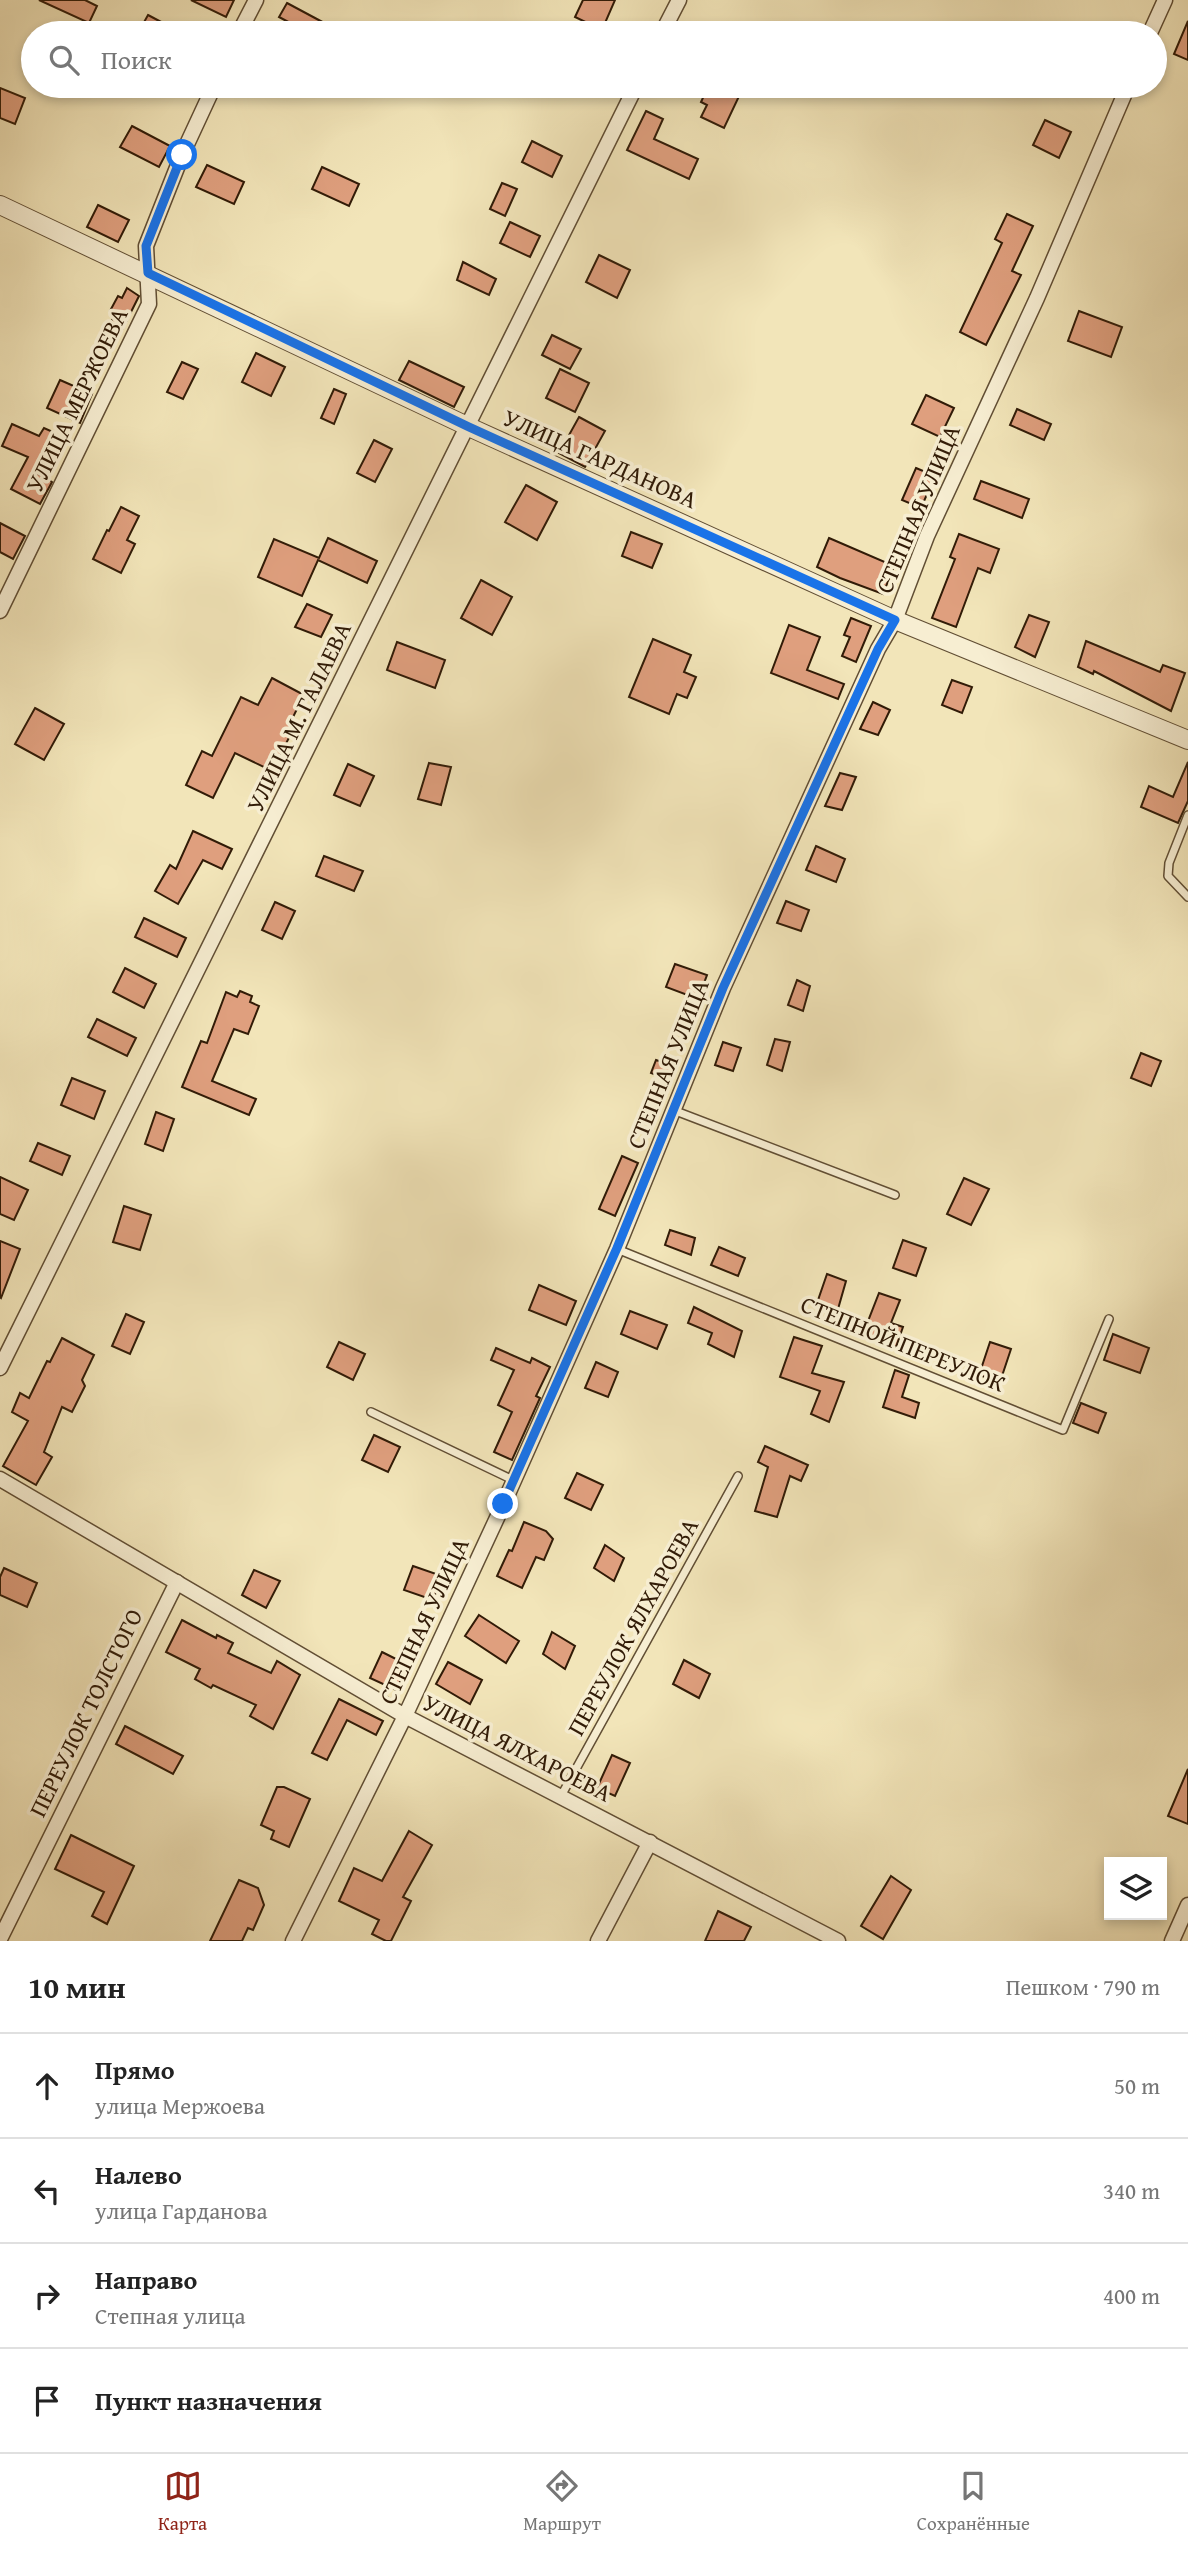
<!DOCTYPE html>
<html lang="ru">
<head>
<meta charset="utf-8">
<style>
  body { margin:0; font-family:"Gentium Book Plus",serif; background:#f6f6f6; color:#222 }
  .controls { position:absolute; right:21px; bottom:21px; display:grid; overflow:hidden; border-radius:0px; box-shadow:0 4px 10px #0003 }
  .controls button { width:63px; height:63px; display:grid; place-items:center; padding:0; border:0; border-bottom:2px solid #e0e0e0; background:#fff; color:#222; font:35px sans-serif }
  .stop { position:absolute; width:21px; height:21px; margin:-16px; border:5px solid #1a73e8; border-radius:50%; background:#fff }
  .stop.end { background:#1a73e8; border-color:#fff; box-shadow:0 2px 7px #0008 }
  .list { margin:0; padding:0; list-style:none }
  h2 { display:flex; justify-content:space-between; align-items:center; height:91px; margin:0; padding:0 28px; font-size:30px }
  h2 small { font-size:23px; font-weight:400; color:#767676 }
  .list li { display:grid; grid-template-columns:46px 1fr auto; gap:21px; align-items:center; box-sizing:border-box; height:105px; padding:0 28px; border-top:2px solid #e0e0e0 }
  .list b { display:block; font-size:26px; white-space:nowrap }
  .list p { margin:0; font-size:23px; white-space:nowrap; color:#767676 }
  .list em { font-size:23px; font-style:normal; color:#767676 }
  .icon { flex:none; width:38px; height:38px; fill:none; stroke:currentColor; stroke-width:2; stroke-linecap:round; stroke-linejoin:round }
  .map { position:relative; flex:none; width:1188px; height:1941px; overflow:hidden }
  .search { position:absolute; background:#fff; box-shadow:0 4px 10px #0003; left:21px; right:21px; top:21px; height:77px; display:flex; align-items:center; gap:18px; box-sizing:border-box; padding:0 24px; border-radius:38px; color:#767676; font-size:26px }
  .sheet { height:511px; background:#fff }
  nav { display:flex; justify-content:space-around; align-items:center; box-sizing:border-box; height:98px; border-top:2px solid #e0e0e0; background:#fff; font-size:19px; color:#767676 }
  nav a { display:grid; justify-items:center; gap:4px }
  nav .on { color:#8f2418 }
  .map>svg:first-child { display:block }
  .building { fill:#df9f7e; stroke:#311b07; stroke-width:2 }
  .lines { fill:none; stroke-linecap:round; stroke-linejoin:round }
  .service-casing { stroke:#614e34; stroke-width:10 }
  .minor-casing { stroke:#614e34; stroke-width:17 }
  .tertiary-casing { stroke:#614e34; stroke-width:20 }
  .service { stroke:#f7eed2; stroke-width:7 }
  .minor { stroke:#f7eed2; stroke-width:14 }
  .tertiary { stroke:#f7eed2; stroke-width:18 }
  .route { stroke:#1a73e8; stroke-width:9 }
  .labels { text-anchor:middle; stroke-width:7; stroke-linejoin:round; paint-order:stroke }
  .street-label { font-size:24px; fill:#311b07; stroke:#f7eed2 }
</style>
</head>
<body>
<div class="map">
<svg width="1188" height="1941" viewBox="0 0 1188 1941">
  <rect width="100%" height="100%" fill="#f2e5b9"/>
  <filter id="stains"><feTurbulence type="fractalNoise" baseFrequency=".00286" numOctaves="4"/><feColorMatrix values="0 0 0 0 .2 0 0 0 0 .09 0 0 0 0 .02 0 0 0 .5 -.17"/></filter>
  <radialGradient id="worn" r=".72"><stop offset=".6" stop-color="#630" stop-opacity="0"/><stop offset="1" stop-color="#630" stop-opacity=".3"/></radialGradient>
  <g class="building">
    <path d="M39 0H85L97 6 89 23Z"/>
    <path d="M191 0H234L226 17Z"/>
    <path d="M583 0H615L602 30 575 17Z"/>
    <path d="M287 3 343 33H309L279 17Z"/>
    <path d="M148 15 165 24 160 33H138Z"/>
    <path d="M1188 21V60L1174 54Z"/>
    <path d="M714 86H727L741 92 724 128 701 117 707 105 701 102 707 89 712 91Z"/>
    <path d="M0 88 25 98 15 124 0 118Z"/>
    <path d="M646 111 663 119 654 139 698 159 689 179 627 150Z"/>
    <path d="M1045 120 1071 132 1059 158 1033 145Z"/>
    <path d="M132 126 170 146 159 167 120 147Z"/>
    <path d="M532 141 562 156 552 177 522 162Z"/>
    <path d="M207 165 244 182 234 204 196 187Z"/>
    <path d="M322 167 359 184 349 206 312 189Z"/>
    <path d="M502 183 517 189 505 216 490 209Z"/>
    <path d="M98 205 129 220 118 242 87 227Z"/>
    <path d="M1007 214 1033 226 1012 271 1021 275 986 345 960 332 1002 243 995 239Z"/>
    <path d="M510 222 540 236 530 257 500 243Z"/>
    <path d="M599 255 630 270 617 298 586 282Z"/>
    <path d="M463 262 496 279 489 295 457 280Z"/>
    <path d="M127 288 139 296 123 328 111 322 115 314 110 311 118 296 122 298Z"/>
    <path d="M1079 311 1122 327 1111 357 1068 341Z"/>
    <path d="M552 335 581 349 570 369 542 355Z"/>
    <path d="M256 353 285 367 271 396 242 382Z"/>
    <path d="M409 361 464 387 454 407 399 380Z"/>
    <path d="M182 362 198 369 183 399 167 392Z"/>
    <path d="M560 369 589 383 575 412 546 398Z"/>
    <path d="M60 380 92 394 80 423 47 408Z"/>
    <path d="M334 389 346 394 334 424 321 418Z"/>
    <path d="M926 395 954 408 940 437 912 424Z"/>
    <path d="M1017 409 1051 424 1044 440 1010 425Z"/>
    <path d="M579 417 605 431 585 467 559 453Z"/>
    <path d="M12 424 39 436 44 428 53 432 35 472 52 482 40 504 11 489 28 457 2 446Z"/>
    <path d="M374 440 392 449 375 482 357 473Z"/>
    <path d="M916 468 935 476 921 508 902 500Z"/>
    <path d="M981 481 1029 499 1022 518 974 499Z"/>
    <path d="M526 485 557 502 537 540 505 522Z"/>
    <path d="M121 507 139 516 127 540 135 544 121 573 93 559 107 530 109 531Z"/>
    <path d="M0 523 25 536 13 559 0 552Z"/>
    <path d="M631 532 662 544 652 568 622 556Z"/>
    <path d="M959 534 999 549 990 573 978 568 956 627 932 618 955 559 950 557Z"/>
    <path d="M328 538 377 561 367 583 318 560 302 596 258 577 274 539 319 558Z"/>
    <path d="M829 538 894 566 883 594 840 578 817 567Z"/>
    <path d="M481 580 512 597 492 635 461 618Z"/>
    <path d="M307 604 332 615 321 637 295 627Z"/>
    <path d="M1029 615 1049 622 1035 657 1015 647Z"/>
    <path d="M851 618 871 626 856 662 842 656 850 637 844 635Z"/>
    <path d="M789 625 820 637 807 670 844 684 838 699 771 673Z"/>
    <path d="M653 639 691 655 684 672 696 677 687 698 677 694 669 714 629 697Z"/>
    <path d="M1086 641 1160 672 1163 665 1185 673 1171 711 1094 671 1093 674 1078 667Z"/>
    <path d="M397 642 445 660 435 688 387 670Z"/>
    <path d="M272 678 304 695 291 721 296 724 272 771 235 753 213 798 186 785 202 751 212 756 241 697 258 705Z"/>
    <path d="M952 680 972 687 962 713 942 705Z"/>
    <path d="M873 702 890 710 878 735 860 729Z"/>
    <path d="M35 708 64 724 44 760 15 744Z"/>
    <path d="M1188 762V801L1178 823 1141 807 1149 786 1173 797Z"/>
    <path d="M429 763 451 767 441 805 418 799Z"/>
    <path d="M348 764 374 776 360 806 334 795Z"/>
    <path d="M840 773 856 777 842 810 825 806Z"/>
    <path d="M193 831 232 849 222 869 203 860 178 904 155 891 170 865 176 869Z"/>
    <path d="M816 846 845 859 836 882 806 870Z"/>
    <path d="M324 856 363 871 354 891 316 876Z"/>
    <path d="M786 901 809 910 801 931 777 923Z"/>
    <path d="M275 902 295 911 282 939 262 930Z"/>
    <path d="M144 918 186 938 177 957 135 937Z"/>
    <path d="M675 964 707 975 698 999 666 987Z"/>
    <path d="M125 968 156 984 144 1008 113 992Z"/>
    <path d="M797 980 810 986 803 1011 788 1005Z"/>
    <path d="M240 991 252 996 250 1002 259 1006 248 1034 234 1029 212 1081 256 1099 249 1115 182 1087 201 1041 207 1043 226 992 237 997Z"/>
    <path d="M97 1019 136 1038 127 1056 88 1037Z"/>
    <path d="M775 1039 790 1042 782 1071 767 1065Z"/>
    <path d="M723 1042 741 1048 733 1071 715 1065Z"/>
    <path d="M1141 1053 1161 1061 1151 1086 1131 1078Z"/>
    <path d="M656 1060 676 1067 671 1081 651 1073Z"/>
    <path d="M72 1078 105 1091 94 1119 61 1105Z"/>
    <path d="M156 1112 174 1119 163 1151 145 1144Z"/>
    <path d="M38 1143 70 1156 62 1175 30 1161Z"/>
    <path d="M622 1156 638 1163 615 1216 599 1209Z"/>
    <path d="M0 1177 28 1190 14 1220 0 1214Z"/>
    <path d="M964 1178 989 1189 971 1225 947 1214Z"/>
    <path d="M124 1206 151 1215 140 1250 113 1242Z"/>
    <path d="M670 1230 695 1238 691 1255 665 1245Z"/>
    <path d="M903 1240 926 1248 916 1276 893 1268Z"/>
    <path d="M0 1241 20 1249 1 1298 0 1297Z"/>
    <path d="M719 1247 745 1258 738 1276 711 1265Z"/>
    <path d="M827 1274 846 1281 838 1309 817 1303Z"/>
    <path d="M539 1285 576 1301 566 1325 529 1310Z"/>
    <path d="M879 1293 900 1300 891 1323 903 1327 896 1347 863 1334Z"/>
    <path d="M694 1307 742 1331 734 1357 708 1344 712 1333 688 1323Z"/>
    <path d="M630 1311 667 1325 657 1349 621 1334Z"/>
    <path d="M126 1314 144 1322 130 1354 112 1346Z"/>
    <path d="M1113 1334 1149 1348 1140 1373 1104 1360Z"/>
    <path d="M794 1337 822 1346 812 1373 844 1382 829 1422 811 1414 820 1391 780 1377Z"/>
    <path d="M62 1338 94 1355 82 1380 85 1386 72 1412 62 1407 44 1452 52 1457 36 1485 3 1466 28 1421 12 1412 20 1393 29 1398 47 1361 50 1362Z"/>
    <path d="M339 1342 365 1354 353 1380 327 1367Z"/>
    <path d="M990 1342 1011 1349 1000 1382 979 1375Z"/>
    <path d="M496 1348 530 1363 532 1358 550 1367 536 1396 540 1398 512 1460 494 1452 512 1412 498 1405 514 1370 491 1360Z"/>
    <path d="M596 1362 618 1372 608 1397 585 1388Z"/>
    <path d="M895 1370 909 1375 902 1397 919 1403 915 1418 883 1407Z"/>
    <path d="M1081 1403 1106 1413 1098 1433 1073 1423Z"/>
    <path d="M374 1435 400 1447 388 1472 362 1460Z"/>
    <path d="M765 1446 808 1465 801 1481 790 1476 777 1517 755 1511 768 1467 758 1462Z"/>
    <path d="M577 1473 603 1485 591 1510 565 1498Z"/>
    <path d="M524 1522 546 1531 553 1539 544 1560 536 1557 522 1588 497 1576 509 1550 512 1551Z"/>
    <path d="M605 1545 624 1558 614 1581 594 1568Z"/>
    <path d="M413 1566 442 1576 433 1600 404 1590Z"/>
    <path d="M4 1568 37 1583 27 1607 0 1595V1577Z"/>
    <path d="M254 1570 280 1581 266 1608 242 1595Z"/>
    <path d="M479 1615 519 1641 506 1663 465 1636Z"/>
    <path d="M182 1620 216 1638 217 1635 233 1643 228 1653 271 1673 277 1661 300 1675 273 1729 250 1716 256 1705 213 1685 211 1688 195 1679 200 1669 166 1652Z"/>
    <path d="M552 1632 575 1646 565 1669 543 1654Z"/>
    <path d="M382 1652 408 1665 396 1690 370 1678Z"/>
    <path d="M684 1660 710 1674 699 1698 673 1684Z"/>
    <path d="M448 1662 482 1680 470 1704 436 1684Z"/>
    <path d="M339 1699 383 1721 376 1735 347 1720 327 1760 312 1753Z"/>
    <path d="M125 1726 183 1756 173 1774 116 1744Z"/>
    <path d="M612 1755 630 1763 615 1796 597 1788Z"/>
    <path d="M1188 1769V1824L1168 1816Z"/>
    <path d="M277 1787H284L310 1799 289 1847 271 1839 274 1831 261 1825Z"/>
    <path d="M409 1831 432 1845 403 1897 411 1901 391 1941H386L372 1934 379 1920 339 1901 354 1868 382 1881Z"/>
    <path d="M71 1835 134 1866 107 1924 92 1916 104 1892 55 1869Z"/>
    <path d="M891 1876 911 1890 883 1939 861 1926Z"/>
    <path d="M239 1880 258 1888 264 1905 253 1930 248 1928 242 1941H210Z"/>
    <path d="M718 1911 751 1927 744 1941H705Z"/>
  </g>
  <g class="lines">
    <defs>
      <g id="service">
        <path d="M1188 815 1169 863 1168 876 1188 897"/>
        <path d="M673 1110 895 1195"/>
        <path d="M617 1249 1063 1430 1109 1319"/>
        <path d="M371 1412 513 1480"/>
        <path d="M561 1796 738 1476"/>
      </g>
      <g id="minor">
        <path d="M239 33 256 0"/>
        <path d="M662 33 679 0"/>
        <path d="M1150 33 1165 0"/>
        <path d="M0 611 149 304 146 246 182 155 214 86"/>
        <path d="M0 1368 636 86"/>
        <path d="M0 1479 405 1716 838 1941"/>
        <path d="M0 1939 177 1582"/>
        <path d="M293 1941 405 1716 503 1505 617 1249 723 988 878 649 895 620 927 536 1037 298 1128 86"/>
        <path d="M598 1941 650 1842"/>
        <path d="M1172 1941 1188 1905"/>
      </g>
      <path id="tertiary" d="M0 205 469 427 895 620 1188 740"/>
    </defs>
    <use href="#service" class="service-casing"/>
    <use href="#minor" class="minor-casing"/>
    <use href="#tertiary" class="tertiary-casing"/>
    <use href="#service" class="service"/>
    <use href="#minor" class="minor"/>
    <use href="#tertiary" class="tertiary"/>
  </g>
  <g class="lines">
    <path class="route" d="M182 155 146 246 148 273 469 427 895 620 878 649 723 988 617 1248 503 1504"/>
  </g>
  <g class="labels">
    <g class="street-label">
      <text transform="translate(77 400) rotate(-64)" y="8">УЛИЦА МЕРЖОЕВА</text>
      <text transform="translate(600 459) rotate(24)" y="8">УЛИЦА ГАРДАНОВА</text>
      <text transform="translate(918 509) rotate(-67)" y="8">СТЕПНАЯ УЛИЦА</text>
      <text transform="translate(299 717) rotate(-64)" y="8">УЛИЦА М. ГАЛАЕВА</text>
      <text transform="translate(668 1064) rotate(-68)" y="8">СТЕПНАЯ УЛИЦА</text>
      <text transform="translate(903 1344) rotate(22)" y="8">СТЕПНОЙ ПЕРЕУЛОК</text>
      <text transform="translate(424 1621) rotate(-65)" y="8">СТЕПНАЯ УЛИЦА</text>
      <text transform="translate(633 1627) rotate(-61)" y="8">ПЕРЕУЛОК ЯЛХАРОЕВА</text>
      <text transform="translate(86 1713) rotate(-64)" y="8">ПЕРЕУЛОК ТОЛСТОГО</text>
      <text transform="translate(517 1748) rotate(27)" y="8">УЛИЦА ЯЛХАРОЕВА</text>
    </g>
  </g>
  <rect width="100%" height="100%" filter="url(#stains)"/>
  <rect width="100%" height="100%" fill="url(#worn)"/>
</svg>
<div class="controls">
<button><svg class="icon" aria-label="layers" viewBox="0 0 24 24"><path d="M12 4l9 5-9 5-9-5zM3 14l9 5 9-5"/></svg></button>
</div>
<div class="stop" style="left:182px;top:155px"></div>
<div class="stop end" style="left:503px;top:1504px"></div>
<div class="search"><svg class="icon" aria-label="search" viewBox="0 0 24 24"><circle cx="10" cy="10" r="6"/><path d="M15 15l6 6"/></svg>Поиск</div>
</div>
<section class="sheet">
<h2>10 мин<small>Пешком · 790 m</small></h2>
<ul class="list">
<li><svg class="icon" aria-label="ahead" viewBox="0 0 24 24"><path d="M12 20V5M6 11l6-6 6 6"/></svg><div><b>Прямо</b><p>улица Мержоева</p></div><em>50 m</em></li>
<li><svg class="icon" aria-label="left" viewBox="0 0 24 24"><path d="M17 20v-9H6M10 6l-5 5 5 5"/></svg><div><b>Налево</b><p>улица Гарданова</p></div><em>340 m</em></li>
<li><svg class="icon" aria-label="right" viewBox="0 0 24 24"><path d="M7 20v-9h11M14 6l5 5-5 5"/></svg><div><b>Направо</b><p>Степная улица</p></div><em>400 m</em></li>
<li><svg class="icon" aria-label="arrive" viewBox="0 0 24 24"><path d="M6 21V4h12l-3 4 3 4H6"/></svg><div><b>Пункт назначения</b></div></li>
</ul>
</section>
<nav>
<a class="on"><svg class="icon" aria-label="map" viewBox="0 0 24 24"><path d="M3 6l6-2 6 2 6-2v14l-6 2-6-2-6 2zM9 4v14M15 6v14"/></svg>Карта</a>
<a><svg class="icon" aria-label="directions" viewBox="0 0 24 24"><path d="M12 3l9 9-9 9-9-9zM9 14v-3h6M13 9l2 2-2 2"/></svg>Маршрут</a>
<a><svg class="icon" aria-label="saved" viewBox="0 0 24 24"><path d="M7 4h10v16l-5-4-5 4z"/></svg>Сохранённые</a>
</nav>
</body>
</html>
